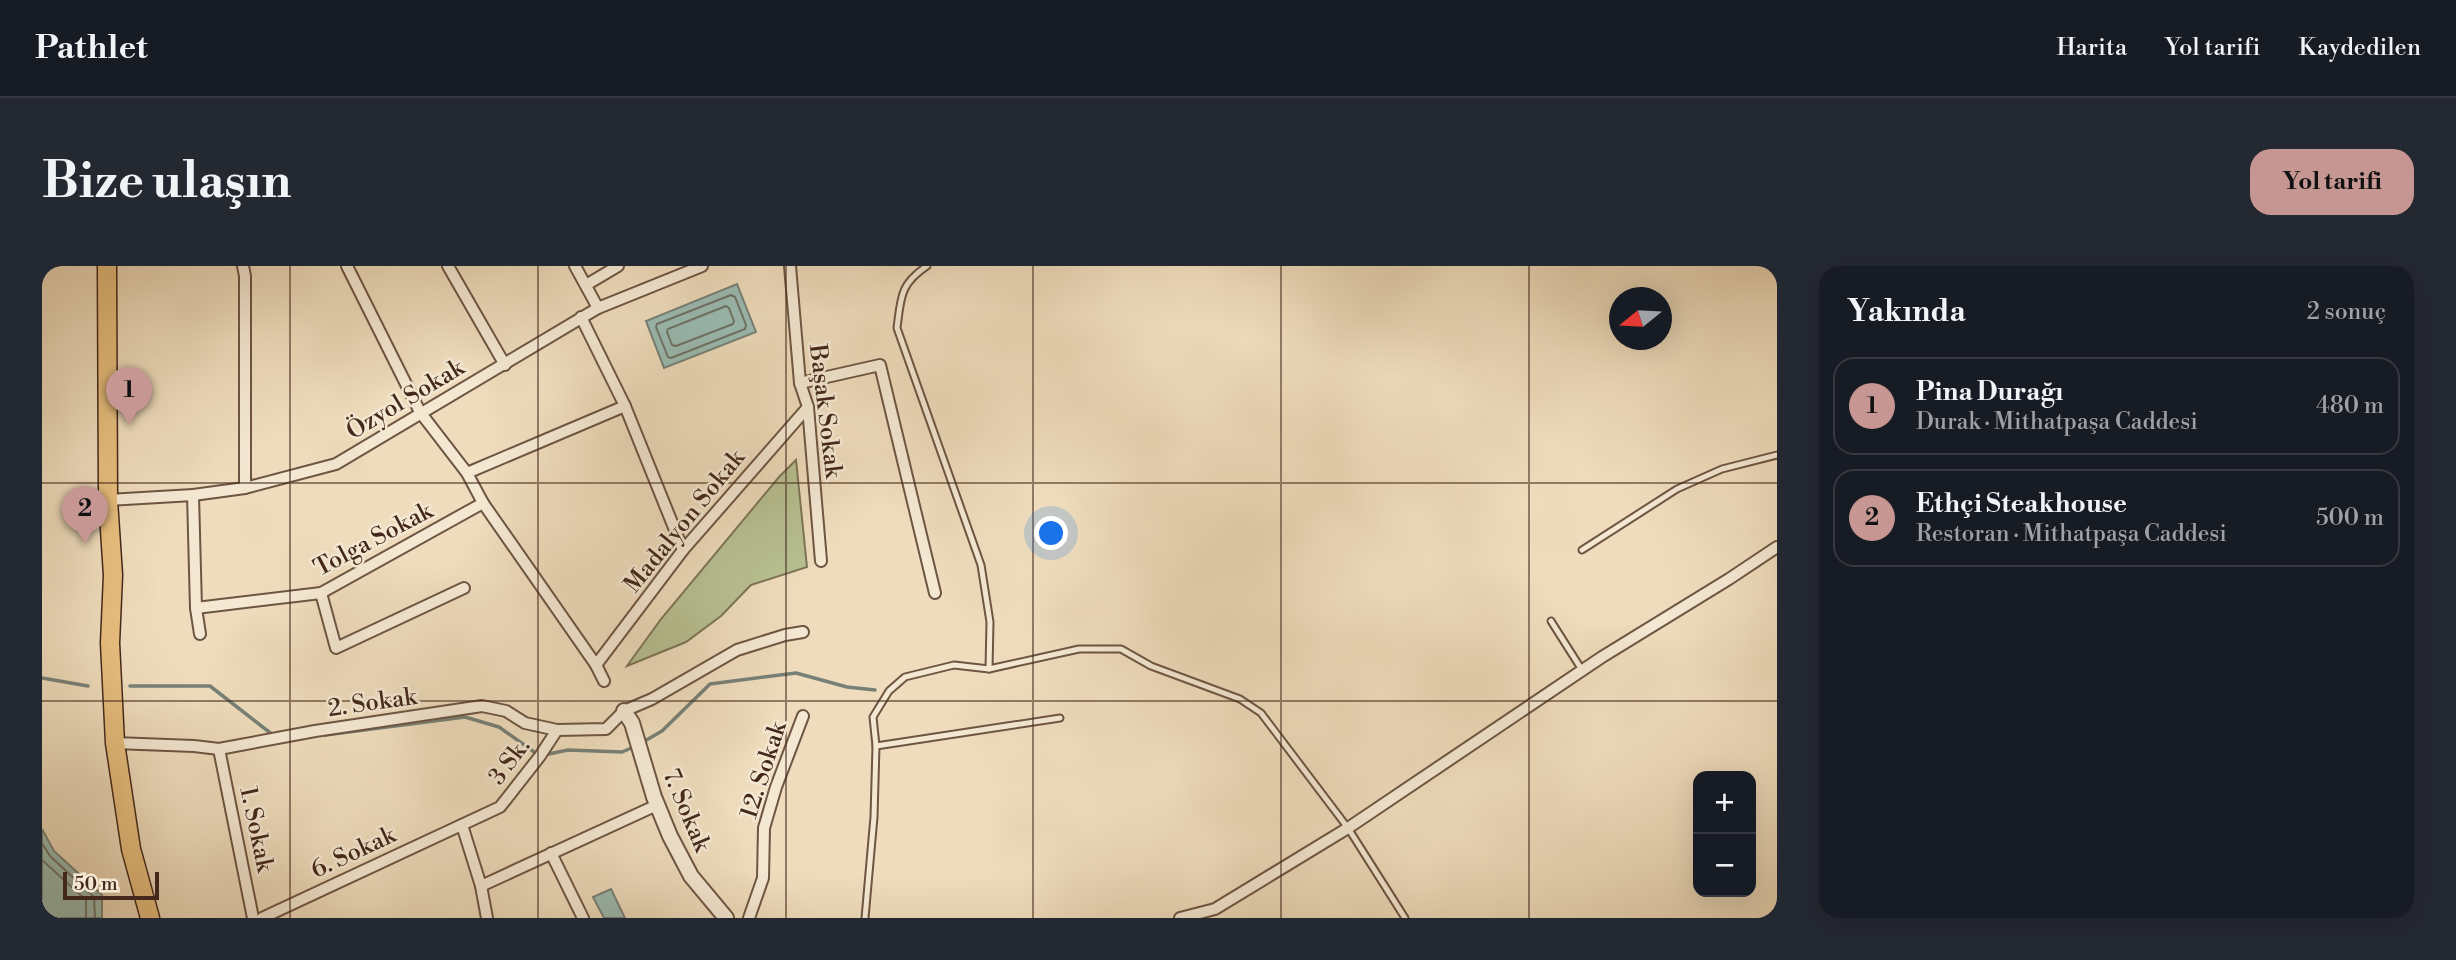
<!DOCTYPE html>
<html lang="tr">
<head>
<meta charset="utf-8">
<style>
  body { margin:0; font-family:"Libre Bodoni",serif; background:#242831; color:#f1f3f6 }
  .controls { position:absolute; right:21px; bottom:21px; display:grid; overflow:hidden; border-radius:14px; box-shadow:0 7px 28px #0002 }
  .controls button { width:63px; height:63px; display:grid; place-items:center; padding:0; border:0; border-bottom:2px solid #363941; background:#171b24; color:#f1f3f6; font:35px sans-serif }
  .compass { position:absolute; left:1567px; top:21px; width:63px; height:63px; border-radius:50%; background:#171b24; box-shadow:0 7px 28px #0002; rotate:252deg }
  .scale { position:absolute; left:21px; bottom:18px; width:96px; box-sizing:border-box; padding-left:7px; border:4px solid #43281b; border-top:0; font-size:19px; line-height:24px; white-space:nowrap; color:#43281b; -webkit-text-stroke:5px #f4e8d3; paint-order:stroke }
  .you { position:absolute; left:1010px; top:268px; width:24px; height:24px; margin:-18px; border:5px solid #fff; border-radius:50%; background:#1a73e8; box-shadow:0 0 0 10px #1a73e833 }
  .badge { display:grid; place-items:center; width:46px; height:46px; border-radius:50%; background:#c59692; color:#111; font-size:23px; font-weight:700 }
  .pin { position:absolute; translate:-50% -58px; filter:drop-shadow(0 2px 4px #0008) }
  .pin::after { content:''; position:absolute; top:37px; width:24px; height:21px; background:inherit; clip-path:polygon(0 0,100% 0,50% 100%) }
  .list { margin:0; padding:0; list-style:none }
  h2 { display:flex; justify-content:space-between; align-items:center; height:91px; margin:0; padding:0 28px; font-size:30px }
  h2 small { font-size:23px; font-weight:400; color:#9ea1a6 }
  .list li { display:grid; grid-template-columns:46px 1fr auto; gap:21px; align-items:center; box-sizing:border-box; height:98px; margin:0 14px 14px; padding:0 14px; border:2px solid #363941; border-radius:21px }
  .list b { display:block; font-size:26px; white-space:nowrap }
  .list p { margin:0; font-size:23px; white-space:nowrap; color:#9ea1a6 }
  .list em { font-size:23px; font-style:normal; color:#9ea1a6 }
  .map { position:relative; flex:none; width:1735px; height:652px; overflow:hidden; border-radius:21px }
  header { display:flex; align-items:center; gap:42px; box-sizing:border-box; height:98px; padding:0 35px; background:#171b24; border-bottom:2px solid #363941 }
  header strong { font-size:33px }
  nav { display:flex; gap:38px; margin-inline-start:auto; font-size:24px }
  .intro { display:flex; align-items:center; justify-content:space-between; box-sizing:border-box; height:168px; padding:0 42px }
  h1 { margin:0; font-size:49px }
  .button { padding:18px 32px; border-radius:21px; background:#c59692; color:#111; font-size:24px; font-weight:700 }
  main { display:flex; gap:42px; padding:0 42px }
  aside { flex:1; background:#171b24; border-radius:21px; box-shadow:0 7px 28px #0002 }
  .map>svg:first-child { display:block }
  .green { fill:#b7c092; stroke:#7d7456; stroke-width:2 }
  .water { fill:#99bbb2; stroke:#778076; stroke-width:2 }
  .lines { fill:none; stroke-linecap:round; stroke-linejoin:round }
  .shore { stroke:#6e7266; stroke-width:2 }
  .stream { stroke:#778076; stroke-width:3.5 }
  .service-casing { stroke:#6e5543; stroke-width:9 }
  .minor-casing { stroke:#6e5543; stroke-width:14 }
  .tertiary-casing { stroke:#6e5543; stroke-width:18 }
  .primary-casing { stroke:#43281b; stroke-width:21 }
  .service { stroke:#f4e8d3; stroke-width:5 }
  .minor { stroke:#f4e8d3; stroke-width:10 }
  .tertiary { stroke:#f4e8d3; stroke-width:14 }
  .primary { stroke:#e7be7e; stroke-width:18 }
  .grid { fill:none; stroke:#43281b; stroke-width:2; stroke-opacity:0.55 }
  .labels { text-anchor:middle; stroke-width:5; stroke-linejoin:round; paint-order:stroke }
  .street-label { font-size:24px; fill:#43281b; stroke:#f4e8d3 }
</style>
</head>
<body>
<header>
<strong>Pathlet</strong>
<nav><a>Harita</a><a>Yol tarifi</a><a>Kaydedilen</a></nav>
</header>
<div class="intro"><h1>Bize ulaşın</h1><a class="button">Yol tarifi</a></div>
<main>
<div class="map">
<svg width="1735" height="652" viewBox="0 0 1735 652">
  <rect width="100%" height="100%" fill="#eedcbc"/>
  <filter id="stains"><feTurbulence type="fractalNoise" baseFrequency=".00286" numOctaves="4"/><feColorMatrix values="0 0 0 0 .2 0 0 0 0 .09 0 0 0 0 .02 0 0 0 .5 -.17"/></filter>
  <radialGradient id="worn" r=".72"><stop offset=".6" stop-color="#630" stop-opacity="0"/><stop offset="1" stop-color="#630" stop-opacity=".3"/></radialGradient>
  <path class="green" d="M754 194 765 301 709 319 679 350 644 376 585 400 619 353 737 211Z"/>
  <g class="water">
    <path d="M695 18 714 66 622 102 604 55Z"/>
    <path d="M0 563 12 585 60 629V652H0Z"/>
    <path d="M569 623 583 652H562L551 631Z"/>
  </g>
  <g class="lines">
    <g class="shore">
      <path d="M689 29 693 31 704 59 703 63 629 92 626 91 614 61 615 58Z"/>
      <path d="M684 40 687 42 692 55 691 58 634 80 630 79 625 66 626 63Z"/>
      <path d="M0 577 8 590 52 631 53 652"/>
      <path d="M0 594 44 634V652"/>
    </g>
    <g class="stream">
      <path d="M0 412 46 420"/>
      <path d="M88 420H168L231 469"/>
      <path d="M283 469 423 451 457 461 495 488"/>
      <path d="M601 476 620 465 668 418 754 407 805 421 833 424"/>
      <path d="M502 489 526 484 580 486 594 480"/>
    </g>
    <defs>
      <g id="service">
        <path d="M1540 284 1635 223 1680 203 1735 189"/>
        <path d="M1509 355 1540 404"/>
        <path d="M947 403 1037 383H1079L1109 400 1198 433 1219 447 1306 562 1363 652"/>
        <path d="M834 480 1018 452"/>
        <path d="M823 652 832 551 834 480 831 451 847 425 863 411 912 399 947 403 948 356 939 299 855 62C859 31 858 18 885 0"/>
      </g>
      <g id="minor">
        <path d="M201 0 203 10V222"/>
        <path d="M305 0 378 146 425 207 441 237 554 399 562 415"/>
        <path d="M406 0 463 99"/>
        <path d="M533 0 556 42"/>
        <path d="M748 0 758 117 766 141 779 295"/>
        <path d="M544 19 576 0"/>
        <path d="M539 51 583 140 641 284"/>
        <path d="M758 117 838 99 893 327"/>
        <path d="M425 207 583 140"/>
        <path d="M151 229 154 342 158 368"/>
        <path d="M66 234 151 229 203 222 294 198 556 42 660 0"/>
        <path d="M279 327 294 382 422 322"/>
        <path d="M154 342 279 327 441 237"/>
        <path d="M554 399 641 284 766 141"/>
        <path d="M73 477 152 480 177 483 273 465 440 440 464 445 483 457 515 464 564 463 582 445 610 433 695 384 743 369 761 366"/>
        <path d="M177 483 211 652"/>
        <path d="M420 559 439 620 445 652"/>
        <path d="M509 587 541 652"/>
        <path d="M439 620 615 539"/>
        <path d="M220 652 458 541 498 490 515 464"/>
        <path d="M707 652 721 612 722 562 734 521 761 450"/>
        <path d="M1138 652 1173 643 1306 562 1560 391 1687 313 1735 281"/>
      </g>
      <path id="tertiary" d="M582 445 590 457 612 531 628 570 649 610 684 652"/>
      <path id="primary" d="M65 0 66 234 71 309 68 377 73 477 89 583 108 652"/>
    </defs>
    <use href="#service" class="service-casing"/>
    <use href="#minor" class="minor-casing"/>
    <use href="#tertiary" class="tertiary-casing"/>
    <use href="#primary" class="primary-casing"/>
    <use href="#service" class="service"/>
    <use href="#minor" class="minor"/>
    <use href="#tertiary" class="tertiary"/>
    <use href="#primary" class="primary"/>
  </g>
  <path class="grid" d="M248 0V652M496 0V652M744 0V652M991 0V652M1239 0V652M1487 0V652M0 217H1735M0 435H1735"/>
  <g class="labels">
    <g class="street-label">
      <text transform="translate(363 133) rotate(-31)" y="8">Özyol Sokak</text>
      <text transform="translate(784 145) rotate(83)" y="8">Başak Sokak</text>
      <text transform="translate(642 255) rotate(-51)" y="8">Madalyon Sokak</text>
      <text transform="translate(331 273) rotate(-28)" y="8">Tolga Sokak</text>
      <text transform="translate(330 436) rotate(-8)" y="8">2. Sokak</text>
      <text transform="translate(467 495) rotate(-53)" y="8">3 Sk.</text>
      <text transform="translate(721 504) rotate(-72)" y="8">12. Sokak</text>
      <text transform="translate(645 544) rotate(67)" y="8">7. Sokak</text>
      <text transform="translate(215 563) rotate(78)" y="8">1. Sokak</text>
      <text transform="translate(311 586) rotate(-25)" y="8">6. Sokak</text>
    </g>
  </g>
  <rect width="100%" height="100%" filter="url(#stains)"/>
  <rect width="100%" height="100%" fill="url(#worn)"/>
</svg>
<div class="controls">
<button>+</button>
<button>−</button>
</div>
<svg class="compass" viewBox="-18 -18 36 36"><path d="M0-13l5 13h-10z" fill="#e53935"/><path d="M0 13l5-13h-10z" fill="#9ea1a6"/></svg>
<div class="scale">50 m</div>
<div class="you"></div>
<div class="pin badge" style="left:87px;top:159px">1</div>
<div class="pin badge" style="left:43px;top:278px">2</div>
</div>
<aside>
<h2>Yakında<small>2 sonuç</small></h2>
<ul class="list">
<li><span class="badge">1</span><div><b>Pina Durağı</b><p>Durak · Mithatpaşa Caddesi</p></div><em>480 m</em></li>
<li><span class="badge">2</span><div><b>Ethçi Steakhouse</b><p>Restoran · Mithatpaşa Caddesi</p></div><em>500 m</em></li>
</ul>
</aside>
</main>
</body>
</html>
